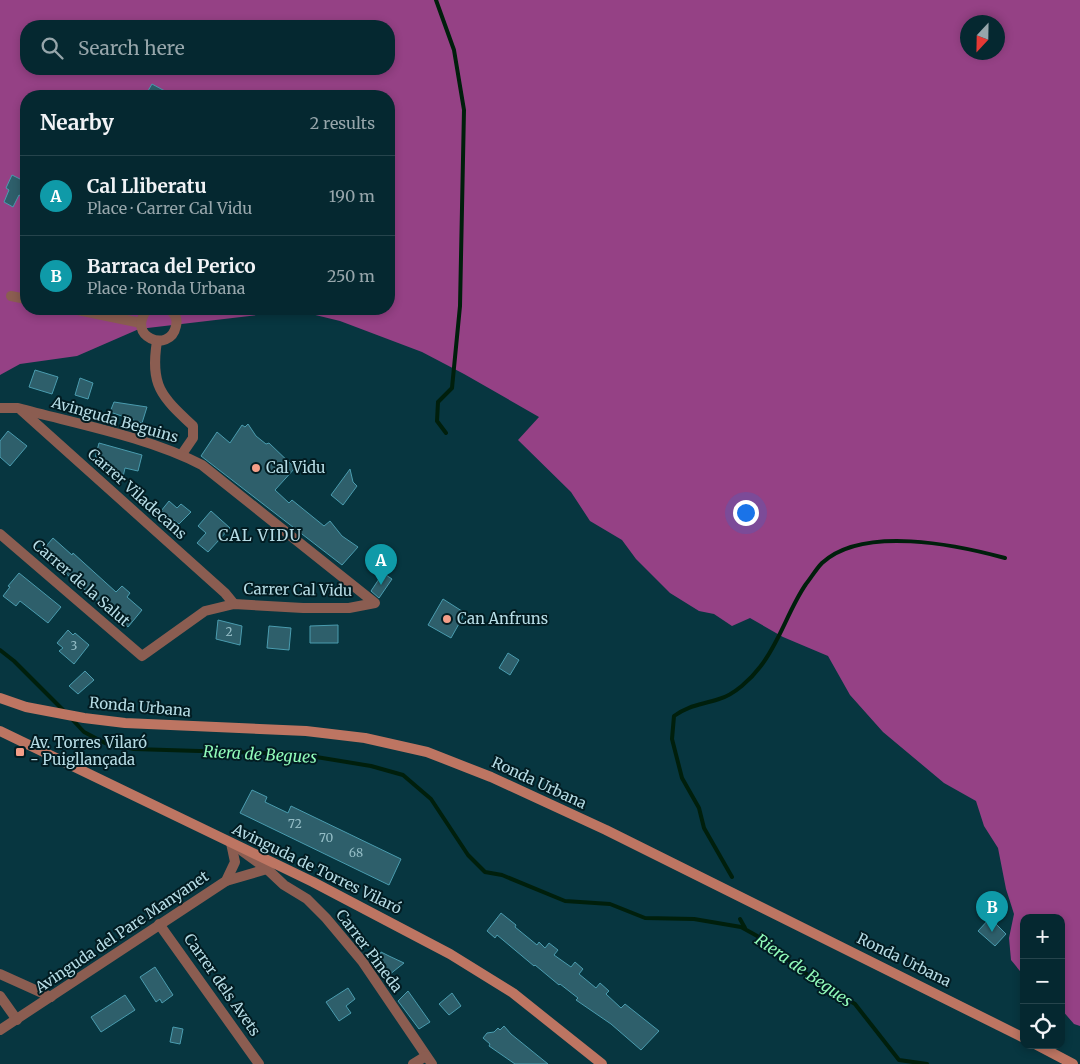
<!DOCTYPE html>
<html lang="en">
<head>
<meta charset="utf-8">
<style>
  body { margin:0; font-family:Merriweather,serif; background:#0e3038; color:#f1f3f6 }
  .controls { position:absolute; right:15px; bottom:15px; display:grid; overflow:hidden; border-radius:10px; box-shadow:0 2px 8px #0003 }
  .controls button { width:45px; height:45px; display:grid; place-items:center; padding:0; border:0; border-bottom:1px solid #26444c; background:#052830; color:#f1f3f6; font:25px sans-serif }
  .compass { position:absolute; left:960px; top:15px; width:45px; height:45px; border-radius:50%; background:#052830; box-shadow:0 2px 8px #0003; rotate:202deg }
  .you { position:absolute; left:745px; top:512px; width:18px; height:18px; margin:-12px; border:4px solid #fff; border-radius:50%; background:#1a73e8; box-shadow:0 0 0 8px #1a73e833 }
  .badge { display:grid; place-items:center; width:32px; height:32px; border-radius:50%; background:#0b8043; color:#fff; font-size:16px; font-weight:700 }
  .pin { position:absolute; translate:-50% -41px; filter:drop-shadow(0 1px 2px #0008) }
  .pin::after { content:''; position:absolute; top:26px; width:18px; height:15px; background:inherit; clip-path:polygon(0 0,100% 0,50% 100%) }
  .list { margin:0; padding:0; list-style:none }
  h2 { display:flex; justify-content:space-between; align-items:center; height:65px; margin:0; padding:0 20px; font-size:21px }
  h2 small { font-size:16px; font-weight:400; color:#97a6ab }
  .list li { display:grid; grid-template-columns:32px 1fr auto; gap:15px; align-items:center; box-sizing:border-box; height:80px; padding:0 20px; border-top:1px solid #26444c }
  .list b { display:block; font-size:19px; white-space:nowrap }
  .list p { margin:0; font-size:16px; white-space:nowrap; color:#97a6ab }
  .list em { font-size:16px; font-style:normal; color:#97a6ab }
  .icon { flex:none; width:28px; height:28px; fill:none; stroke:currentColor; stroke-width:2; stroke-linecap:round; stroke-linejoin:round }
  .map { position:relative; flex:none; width:1080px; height:1064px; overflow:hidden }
  .search { position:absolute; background:#052830; box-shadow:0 2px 8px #0003; left:20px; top:20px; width:375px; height:55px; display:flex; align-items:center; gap:12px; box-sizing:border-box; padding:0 18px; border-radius:20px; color:#97a6ab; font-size:19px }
  .panel { position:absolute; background:#052830; box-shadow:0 2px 8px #0003; left:20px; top:90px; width:375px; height:225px; border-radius:20px }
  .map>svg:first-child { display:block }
  .forest { fill:#954185; fill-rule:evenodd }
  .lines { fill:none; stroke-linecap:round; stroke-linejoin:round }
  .stream { stroke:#001f0c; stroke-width:4 }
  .building { fill:#2e5f6b; stroke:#4a9caf }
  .street { stroke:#8b5d51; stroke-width:10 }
  .secondary { stroke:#bd7562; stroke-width:10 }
  .poi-dot { fill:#f49e88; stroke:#021c22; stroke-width:2 }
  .labels { text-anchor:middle; stroke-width:4; stroke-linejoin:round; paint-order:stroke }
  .number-label { font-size:12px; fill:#94bdc6 }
  .street-label { font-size:15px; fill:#b6dce5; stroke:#021c22 }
  .poi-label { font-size:15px; fill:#b6dce5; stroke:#021c22; text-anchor:start }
  .neighbourhood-label { font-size:16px; letter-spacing:1px; fill:#b6dce5; stroke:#021c22 }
  .water-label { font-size:16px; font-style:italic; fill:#91fcba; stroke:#021c22 }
</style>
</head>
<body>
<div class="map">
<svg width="1080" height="1064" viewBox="0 0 1080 1064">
  <rect width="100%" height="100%" fill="#073640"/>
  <path class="forest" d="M0 0H1080V1026L1074 1024 1061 1009V918H1024V976L1011 960 1009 938 1014 914 1006 889 998 848 984 826 976 801 944 783 883 732 850 695 828 656 783 637 750 618 732 626 714 614 699 611 670 593 636 559 622 540 590 521 571 492 518 440 539 417 464 374 422 352 340 321 303 312 274 313 139 329 77 356 20 364 0 375ZM968 22H998V52H968ZM26 26H389V69H26ZM26 96H389V309H26Z"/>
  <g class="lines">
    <g class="stream">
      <path d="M436 0 454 50 464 110 460 306 452 388 438 402 437 421 446 433"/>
      <path d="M0 650 14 661 65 712"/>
      <path d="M70 717 84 732 105 743 134 749 298 754 371 766 403 775 431 799 468 855 485 872 502 875 565 901 610 904 645 918 694 919 741 927 768 942 797 968 855 1004 899 1060 927 1064"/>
      <path d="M732 877 704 828 699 808 682 778 672 739 674 716C689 705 701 705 719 699 734 695 751 679 760 667 780 642 788 610 806 584 811 578 816 569 822 563 863 525 957 545 1005 558"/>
      <path d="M740 919 745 928"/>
    </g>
  </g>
  <g class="building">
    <path d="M152 84 174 96H145Z"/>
    <path d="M12 175 26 182 23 197 19 195 13 207 4 202 9 190 6 188Z"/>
    <path d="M35 370 58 377 52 394 29 387Z"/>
    <path d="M80 378 93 383 88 399 75 395Z"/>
    <path d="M114 402 147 407 142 423 110 412Z"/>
    <path d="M248 424 256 436 266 444 269 443 295 468 275 490 289 503 292 500 324 526 330 521 342 536 358 547 342 565 201 456 217 432 230 443 242 425 245 427Z"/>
    <path d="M8 431 27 446 10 466 0 457V441Z"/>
    <path d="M99 443 142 455 138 471 125 468 123 477 105 472 106 467 95 458Z"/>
    <path d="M350 469 353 482 357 486 343 505 331 495Z"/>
    <path d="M169 501 177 508 181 504 191 512 179 524 161 511Z"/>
    <path d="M211 511 230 528 208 552 197 543 206 533 198 526Z"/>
    <path d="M53 538 72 555 73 553 116 592 122 586 130 593 127 597 142 610 128 627 41 552Z"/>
    <path d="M19 573 61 607 48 623 20 601 16 606 3 596 10 587 8 586Z"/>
    <path d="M383 573 392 579 379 598 371 591Z"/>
    <path d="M443 599 465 613 451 638 428 625Z"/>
    <path d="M218 620 242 626 240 645 216 639Z"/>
    <path d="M338 625V643H310V626Z"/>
    <path d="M269 626 291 628 289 650 267 648Z"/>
    <path d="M68 630 73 635 75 633 89 645 74 664 59 651 63 648 57 643Z"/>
    <path d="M508 653 519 660 510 675 499 668Z"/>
    <path d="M85 671 94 680 78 694 69 686Z"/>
    <path d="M252 790 267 797 265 802 288 813 291 806 401 859 389 885 240 813Z"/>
    <path d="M501 913 516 925 515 927 537 945 539 942 545 948 549 943 558 950 554 955 571 967 575 962 583 969 579 974 596 988 600 983 609 991 606 994 621 1008 625 1004 659 1031 641 1050 611 1024 576 1000 578 998 560 984 559 985 535 965 534 966 497 935 495 938 487 931Z"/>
    <path d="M990 918 1006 934 995 946 978 931Z"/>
    <path d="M381 952 389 956 404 963 389 975 375 968 374 966Z"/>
    <path d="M155 967 173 995 162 1003 160 999 156 1002 140 977Z"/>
    <path d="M348 988 355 999 346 1006 351 1013 339 1021 326 1002Z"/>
    <path d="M408 991 430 1022 419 1029 398 1001Z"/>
    <path d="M452 993 461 1006 449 1015 439 1004Z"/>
    <path d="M125 995 135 1010 101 1032 91 1017Z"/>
    <path d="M504 1026 511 1034 548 1064H515L489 1046 490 1044 483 1038 487 1033 494 1032 498 1028 500 1030Z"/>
    <path d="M173 1027 183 1029 180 1044 170 1042Z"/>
  </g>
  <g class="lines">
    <g class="street">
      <path d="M11 296 26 299"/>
      <path d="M73 309 141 323"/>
      <path d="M148 309C124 336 170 355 176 326 178 319 174 313 169 309"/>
      <path d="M157 341C150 386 161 396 193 426V438L182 454"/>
      <path d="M0 408H18C77 424 148 437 202 465L375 603 349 608H303L234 604 205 611 142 656 0 534"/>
      <path d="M21 410 225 593 234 604"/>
      <path d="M242 851 267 869 284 885 307 899 326 918 362 961 432 1064"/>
      <path d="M226 881 267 869"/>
      <path d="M159 924 259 1064"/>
      <path d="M0 974 51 997"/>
      <path d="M0 996 17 1020"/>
      <path d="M0 1030 226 881 235 862 231 843"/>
      <path d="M413 1064 426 1056"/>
    </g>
    <g class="secondary">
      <path d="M0 698 26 707 84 718 125 723 306 731 365 738 427 752 491 777 606 830 1024 1038"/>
      <path d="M0 731 313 882 450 954 513 993 602 1064"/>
      <path d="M1037 1045 1073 1064"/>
    </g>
  </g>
  <g class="poi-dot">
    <circle cx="256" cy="468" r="5"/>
    <circle cx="447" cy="619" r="5"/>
    <rect x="15" y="747" width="10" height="10" rx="2.5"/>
  </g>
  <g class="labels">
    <g class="number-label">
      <text x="229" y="636">2</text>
      <text x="74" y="650">3</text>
      <text x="295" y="828">72</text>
      <text x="326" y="842">70</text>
      <text x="356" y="857">68</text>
    </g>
    <g class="street-label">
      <text transform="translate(115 420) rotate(16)" y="5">Avinguda Beguins</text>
      <text transform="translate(137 494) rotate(42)" y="5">Carrer Viladecans</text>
      <text transform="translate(81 583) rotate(41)" y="5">Carrer de la Salut</text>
      <text transform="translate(298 590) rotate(1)" y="5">Carrer Cal Vidu</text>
      <text transform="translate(140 707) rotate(5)" y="5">Ronda Urbana</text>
      <text transform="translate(539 783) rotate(25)" y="5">Ronda Urbana</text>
      <text transform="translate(317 869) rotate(26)" y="5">Avinguda de Torres Vilaró</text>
      <text transform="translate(122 932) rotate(-34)" y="5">Avinguda del Pare Manyanet</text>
      <text transform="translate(369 951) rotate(53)" y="5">Carrer Pineda</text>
      <text transform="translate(904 960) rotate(26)" y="5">Ronda Urbana</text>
      <text transform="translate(222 985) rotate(55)" y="5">Carrer dels Avets</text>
    </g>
    <g class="poi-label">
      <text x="266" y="473">Cal Vidu</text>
      <text x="457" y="624">Can Anfruns</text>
      <text x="30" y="748">Av. Torres Vilaró<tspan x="30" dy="17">- Puigllançada</tspan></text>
    </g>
    <g class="neighbourhood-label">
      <text x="260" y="541">CAL VIDU</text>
    </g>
    <g class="water-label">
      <text transform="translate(260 754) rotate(3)" y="6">Riera de Begues</text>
      <text transform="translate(804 970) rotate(35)" y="6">Riera de Begues</text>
    </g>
  </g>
</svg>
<div class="controls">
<button>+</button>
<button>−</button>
<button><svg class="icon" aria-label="locate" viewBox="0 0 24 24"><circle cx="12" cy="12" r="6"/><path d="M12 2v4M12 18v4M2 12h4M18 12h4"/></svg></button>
</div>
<svg class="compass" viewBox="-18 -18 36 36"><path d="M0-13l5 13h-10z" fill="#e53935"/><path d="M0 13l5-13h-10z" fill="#97a6ab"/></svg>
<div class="you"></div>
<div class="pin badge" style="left:381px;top:585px;background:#0f9aa8">A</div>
<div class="pin badge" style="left:992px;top:932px;background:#0f9aa8">B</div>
<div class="search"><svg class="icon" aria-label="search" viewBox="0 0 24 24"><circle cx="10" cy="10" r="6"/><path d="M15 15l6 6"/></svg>Search here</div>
<section class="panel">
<h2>Nearby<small>2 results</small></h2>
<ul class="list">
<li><span class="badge" style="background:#0f9aa8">A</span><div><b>Cal Lliberatu</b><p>Place · Carrer Cal Vidu</p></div><em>190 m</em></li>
<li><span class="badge" style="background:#0f9aa8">B</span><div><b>Barraca del Perico</b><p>Place · Ronda Urbana</p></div><em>250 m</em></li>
</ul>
</section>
</div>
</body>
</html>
